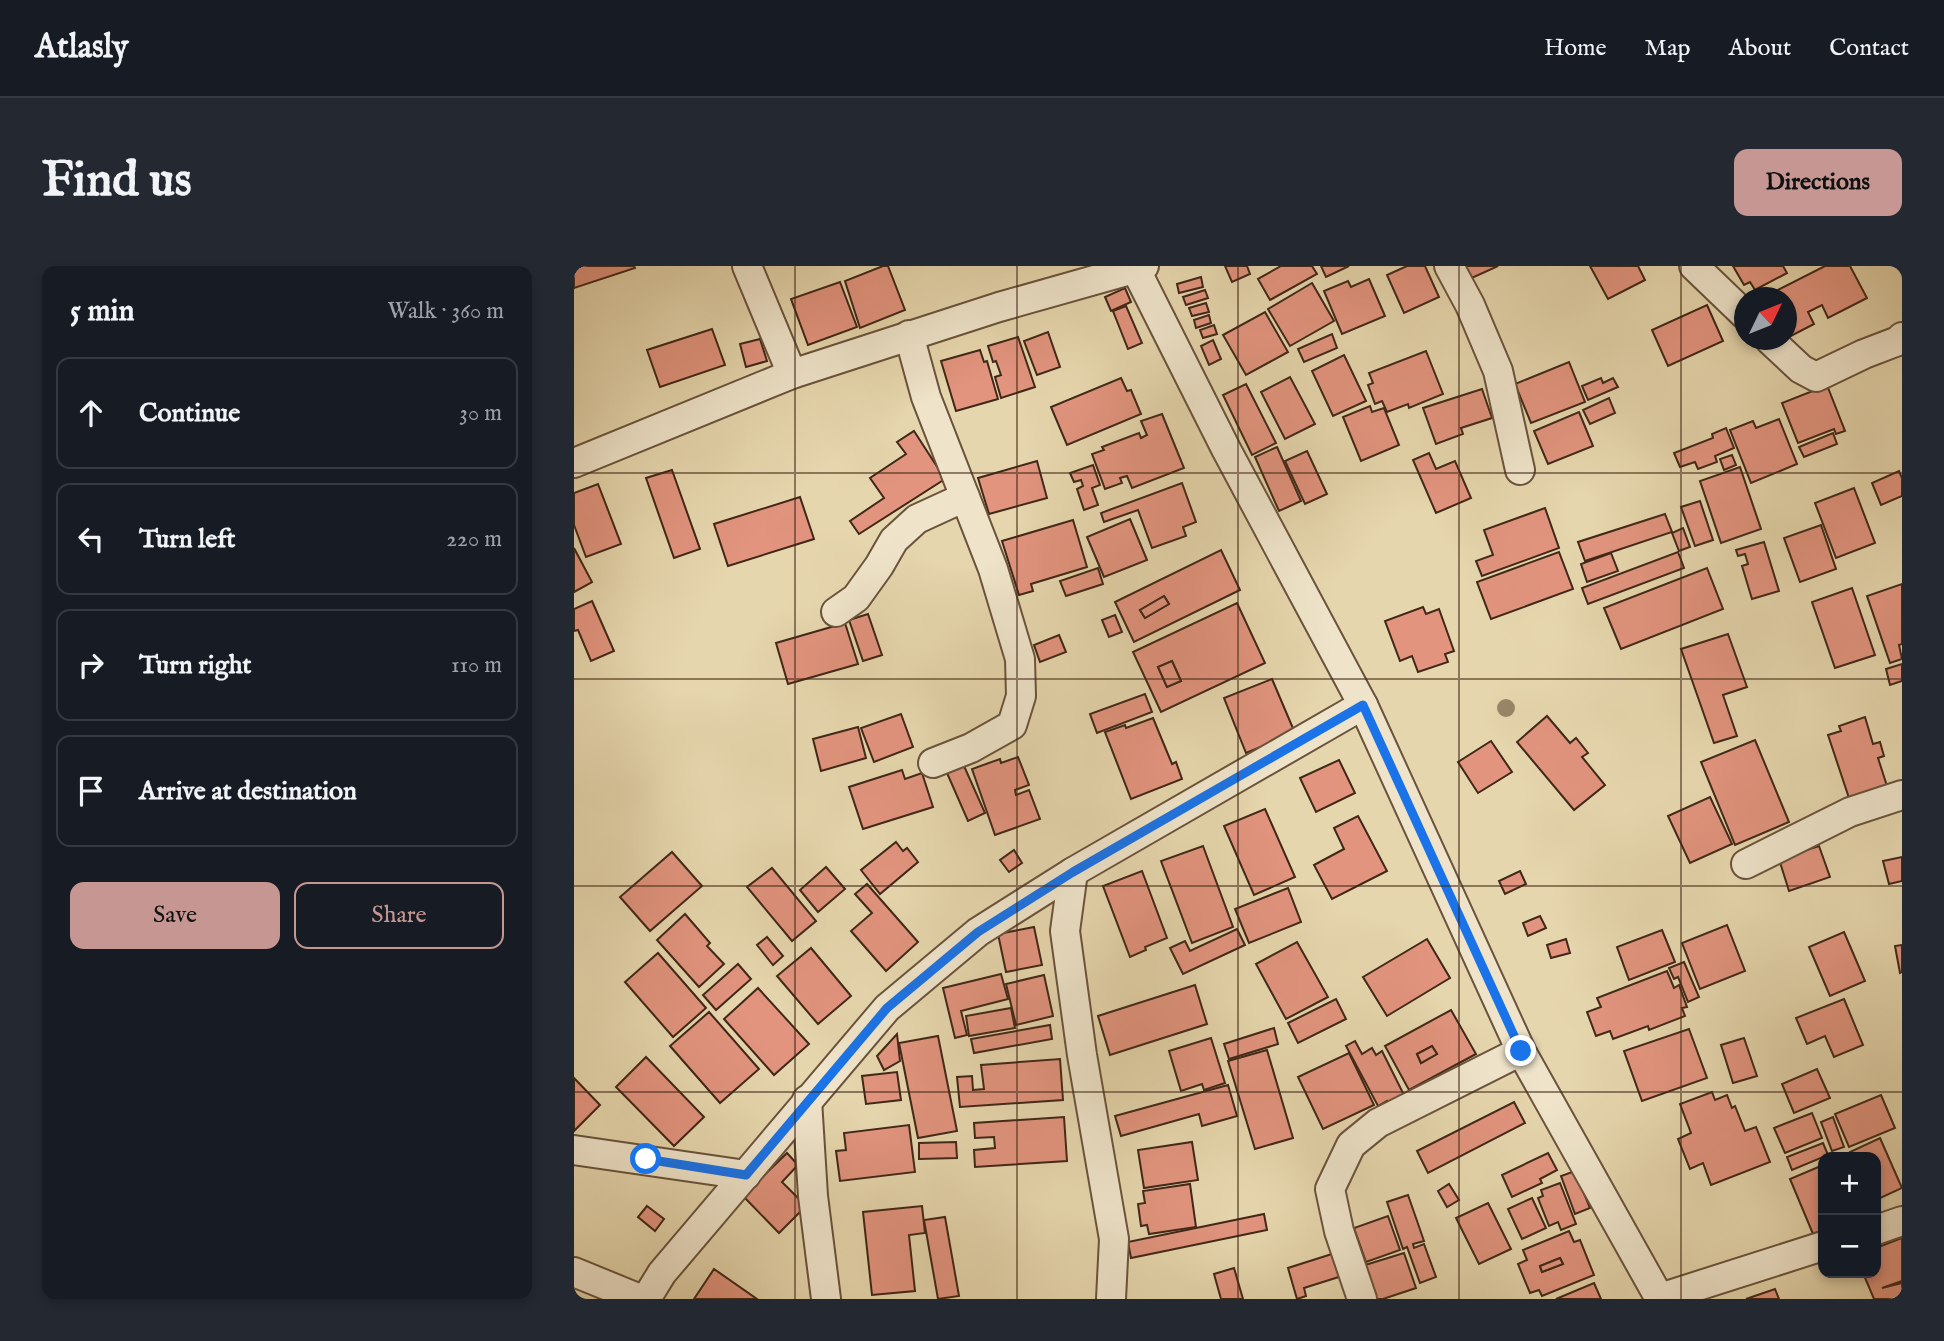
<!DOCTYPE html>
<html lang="en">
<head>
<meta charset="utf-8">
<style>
  body { margin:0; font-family:"IM FELL English",serif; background:#242831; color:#f1f3f6 }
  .controls { position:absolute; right:21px; bottom:21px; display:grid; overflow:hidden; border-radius:14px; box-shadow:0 4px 10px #0003 }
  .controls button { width:63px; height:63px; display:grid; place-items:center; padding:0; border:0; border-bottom:2px solid #363941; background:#171b24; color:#f1f3f6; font:35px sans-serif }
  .compass { position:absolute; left:1160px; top:21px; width:63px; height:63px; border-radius:50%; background:#171b24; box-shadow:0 4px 10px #0003; rotate:47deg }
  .stop { position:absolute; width:21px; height:21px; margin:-16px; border:5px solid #1a73e8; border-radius:50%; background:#fff }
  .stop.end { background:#1a73e8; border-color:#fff; box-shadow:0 2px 7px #0008 }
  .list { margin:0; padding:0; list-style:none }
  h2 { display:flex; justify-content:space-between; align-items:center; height:91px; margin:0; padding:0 28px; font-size:30px }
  h2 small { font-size:23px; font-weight:400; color:#9ea1a6 }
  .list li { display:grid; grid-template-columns:46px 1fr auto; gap:21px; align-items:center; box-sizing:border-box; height:112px; margin:0 14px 14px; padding:0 14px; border:2px solid #363941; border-radius:14px }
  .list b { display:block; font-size:26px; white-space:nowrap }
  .list em { font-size:23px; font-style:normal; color:#9ea1a6 }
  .actions { display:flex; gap:14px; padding:21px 28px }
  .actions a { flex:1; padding:16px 0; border:2px solid #c59692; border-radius:14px; text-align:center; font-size:24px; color:#c59692 }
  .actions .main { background:#c59692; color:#111 }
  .icon { flex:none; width:38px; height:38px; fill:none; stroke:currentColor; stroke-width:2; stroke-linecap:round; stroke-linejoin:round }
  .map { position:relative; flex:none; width:1328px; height:1033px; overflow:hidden; border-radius:14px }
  header { display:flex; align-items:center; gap:42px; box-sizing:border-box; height:98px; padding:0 35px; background:#171b24; border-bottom:2px solid #363941 }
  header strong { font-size:33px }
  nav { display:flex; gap:38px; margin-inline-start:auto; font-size:24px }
  .intro { display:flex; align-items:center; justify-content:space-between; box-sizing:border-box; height:168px; padding:0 42px }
  h1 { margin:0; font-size:49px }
  .button { padding:18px 32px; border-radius:14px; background:#c59692; color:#111; font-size:24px; font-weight:700 }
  main { display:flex; gap:42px; padding:0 42px }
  aside { flex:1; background:#171b24; border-radius:14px; box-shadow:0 4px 10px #0003 }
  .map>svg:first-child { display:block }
  .building { fill:#e2947e; stroke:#402717; stroke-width:2; fill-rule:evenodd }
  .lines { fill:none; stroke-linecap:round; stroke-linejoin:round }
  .minor-casing { stroke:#6a533c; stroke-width:32 }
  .minor { stroke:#efe4ca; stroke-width:28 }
  .tree { fill:#988667 }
  .route { stroke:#1a73e8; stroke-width:9 }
  .grid { fill:none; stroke:#402717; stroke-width:2; stroke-opacity:0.55 }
</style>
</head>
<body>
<header>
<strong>Atlasly</strong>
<nav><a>Home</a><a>Map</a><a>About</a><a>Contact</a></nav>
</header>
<div class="intro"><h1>Find us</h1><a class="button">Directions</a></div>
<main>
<aside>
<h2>5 min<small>Walk · 360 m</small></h2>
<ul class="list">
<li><svg class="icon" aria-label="ahead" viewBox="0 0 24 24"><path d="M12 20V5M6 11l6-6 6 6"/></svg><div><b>Continue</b></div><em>30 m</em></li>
<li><svg class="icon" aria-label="left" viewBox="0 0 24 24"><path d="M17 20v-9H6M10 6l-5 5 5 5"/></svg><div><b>Turn left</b></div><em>220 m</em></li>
<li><svg class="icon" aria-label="right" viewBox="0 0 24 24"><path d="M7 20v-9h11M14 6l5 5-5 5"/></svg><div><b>Turn right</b></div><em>110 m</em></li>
<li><svg class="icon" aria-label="arrive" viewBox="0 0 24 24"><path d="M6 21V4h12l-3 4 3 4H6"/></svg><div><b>Arrive at destination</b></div></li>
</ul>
<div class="actions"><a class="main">Save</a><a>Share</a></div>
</aside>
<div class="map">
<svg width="1328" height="1033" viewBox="0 0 1328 1033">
  <rect width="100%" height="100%" fill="#e6d6ad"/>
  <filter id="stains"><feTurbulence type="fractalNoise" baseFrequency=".00286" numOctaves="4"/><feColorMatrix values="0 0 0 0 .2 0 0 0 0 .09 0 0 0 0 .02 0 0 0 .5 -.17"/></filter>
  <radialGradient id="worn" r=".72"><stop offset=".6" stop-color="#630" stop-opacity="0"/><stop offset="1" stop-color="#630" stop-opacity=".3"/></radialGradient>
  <g class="building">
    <path d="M0 0H60L61 2 0 22Z"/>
    <path d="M309 0H314L331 44 286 62 271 15Z"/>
    <path d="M651 0H673L676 8 658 16Z"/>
    <path d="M707 0H738L743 8 696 34 684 13Z"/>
    <path d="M747 0H775L752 11Z"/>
    <path d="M833 0H851L865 31 830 47 813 9Z"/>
    <path d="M883 0H924L889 16Z"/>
    <path d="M1016 0H1064L1071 14 1034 33Z"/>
    <path d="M1159 0H1209L1213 7 1181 24 1176 16 1170 19Z"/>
    <path d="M1251 0H1276L1293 32 1254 52 1248 39 1234 46 1240 58 1215 71 1212 66V32H1195L1194 29Z"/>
    <path d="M627 11 629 21 605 27 603 18Z"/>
    <path d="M795 13 811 50 768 68 750 25 774 15 777 21Z"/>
    <path d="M266 16 283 61 234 79 217 33Z"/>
    <path d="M738 17 760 55 716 80 694 43Z"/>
    <path d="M551 22 557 36 537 45 531 31Z"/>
    <path d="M631 24 634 32 612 39 609 31Z"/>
    <path d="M632 37 635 46 618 50 615 42Z"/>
    <path d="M1133 39 1149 75 1094 100 1078 64Z"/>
    <path d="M552 40 568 77 554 83 539 45Z"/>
    <path d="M691 46 714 86 672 109 649 69Z"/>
    <path d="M635 49 637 57 622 62 620 54Z"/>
    <path d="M640 59 643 68 629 72 626 64Z"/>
    <path d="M138 63 151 99 86 121 73 84Z"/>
    <path d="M474 66 486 101 463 109 450 75Z"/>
    <path d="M758 68 763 82 730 96 724 83Z"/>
    <path d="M444 71 461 121 427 132 421 111 427 109 422 95 419 96 414 80Z"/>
    <path d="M186 73 193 95 172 101 166 78Z"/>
    <path d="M639 74 647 93 635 99 627 80Z"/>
    <path d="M406 84 410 96 413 95 424 133 382 145 367 95Z"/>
    <path d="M852 85 869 128 835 142 834 138 813 146 808 135 801 138 794 119 799 117 795 107Z"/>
    <path d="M770 89 792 135 759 150 738 105Z"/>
    <path d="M995 96 1011 136 957 157 941 118Z"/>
    <path d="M716 111 741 158 711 173 687 126Z"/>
    <path d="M547 112 553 125 557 124 567 148 493 179 477 141Z"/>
    <path d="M1027 112 1029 117 1039 112 1044 121 1014 134 1008 120Z"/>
    <path d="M1251 114 1271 165 1262 168 1260 163 1224 177 1208 137 1244 123Z"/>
    <path d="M672 118 702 177 678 189 649 129Z"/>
    <path d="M908 123 918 152 887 162 889 168 862 178 849 142Z"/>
    <path d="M1035 132 1041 147 1016 158 1009 144Z"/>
    <path d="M796 140 798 146 810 142 825 179 787 195 769 151Z"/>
    <path d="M1005 146 1019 180 974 198 960 165Z"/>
    <path d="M588 148 610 202 558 222 553 210 546 212 548 217 531 223 518 188 530 184 528 181 565 167 567 172 573 169 567 155Z"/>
    <path d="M1205 153 1223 198 1177 217 1156 164 1179 155 1182 162Z"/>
    <path d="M1152 162 1160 182 1141 190 1143 196 1124 203 1121 196 1106 201 1100 187 1139 172 1138 168Z"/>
    <path d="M340 165 371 213 285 268 276 255 310 232 296 212 332 188 323 176Z"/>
    <path d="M1259 167 1263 178 1230 191 1225 181Z"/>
    <path d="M703 181 727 235 705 245 681 191Z"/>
    <path d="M733 185 753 228 731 238 711 195Z"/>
    <path d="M855 187 862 203 881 195 897 232 862 247 839 194Z"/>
    <path d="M1158 189 1162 199 1150 204 1146 193Z"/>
    <path d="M463 195 473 232 415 248 404 212Z"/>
    <path d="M519 199 526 219 518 222 524 239 510 244 503 223 509 220 507 214 500 216 496 207Z"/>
    <path d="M1166 201 1187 263 1147 277 1126 215Z"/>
    <path d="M98 204 126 283 100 292 72 212Z"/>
    <path d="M1325 205 1328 212V230L1307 239 1298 217Z"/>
    <path d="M608 217 622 256 609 261 612 270 578 282 564 244 530 256 527 247Z"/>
    <path d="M24 218 47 278 12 291 0 259V227Z"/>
    <path d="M1280 222 1301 277 1262 292 1241 237Z"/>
    <path d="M226 231 240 273 154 300 140 258Z"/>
    <path d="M1126 235 1139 274 1121 280 1107 241Z"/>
    <path d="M971 242 985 282 908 310 902 295 919 289 910 264Z"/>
    <path d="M1091 248 1098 266 1011 295 1004 276Z"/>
    <path d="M556 253 573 294 530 311 513 271Z"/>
    <path d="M499 254 513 301 457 318 459 325 445 329 428 275Z"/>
    <path d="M1247 259 1262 303 1226 316 1210 272Z"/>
    <path d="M1109 262 1116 281 1105 285 1098 267Z"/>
    <path d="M1190 276 1205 325 1178 333 1168 300 1174 298 1171 288 1164 290 1162 284Z"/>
    <path d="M0 282 18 316 0 326Z"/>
    <path d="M647 284 666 324 560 376 541 336ZM590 330 595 338 571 352 566 344Z"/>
    <path d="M985 286 999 323 917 353 903 316Z"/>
    <path d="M1104 286 1110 302 1014 338 1008 322Z"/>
    <path d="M1037 287 1044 305 1013 316 1007 298Z"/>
    <path d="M524 302 529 318 492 330 486 315Z"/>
    <path d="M1133 302 1149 343 1047 383 1030 342Z"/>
    <path d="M1328 318V378L1325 379 1328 393 1316 397 1293 330Z"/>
    <path d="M1278 322 1301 389 1261 402 1238 336Z"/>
    <path d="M590 330 595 338 571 352 566 344Z"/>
    <path d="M18 335 40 385 17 395 4 364 0 365V343Z"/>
    <path d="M663 337 691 397 587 446 559 386ZM598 395 607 415 593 421 584 401Z"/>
    <path d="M849 341 852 348 865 343 880 385 871 388 874 396 844 406 838 390 826 395 811 355Z"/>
    <path d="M294 348 308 389 289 395 275 354Z"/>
    <path d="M541 349 548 366 535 371 528 354Z"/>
    <path d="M271 357 284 398 214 418 202 377Z"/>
    <path d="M1154 368 1173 421 1149 429 1163 470 1140 477 1107 383Z"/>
    <path d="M485 369 492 386 466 396 460 379Z"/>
    <path d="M598 395 607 415 593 421 584 401Z"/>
    <path d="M1328 398V415L1316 419 1312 403Z"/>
    <path d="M698 413 721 467 672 487 650 432Z"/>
    <path d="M571 428 578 446 523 467 516 448Z"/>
    <path d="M327 448 339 481 300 496 287 462Z"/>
    <path d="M973 450 996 477 1002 472 1014 487 1008 491 1031 519 1000 544 943 476Z"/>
    <path d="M1291 451 1299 478 1306 476 1310 490 1304 492 1313 520 1275 532 1254 469 1267 465 1265 460Z"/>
    <path d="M579 452 598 498 602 496 608 513 557 533 531 466 551 459 552 462Z"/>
    <path d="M284 461 292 492 247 505 239 473Z"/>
    <path d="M1181 474 1215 556 1161 579 1127 496Z"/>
    <path d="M917 475 938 506 904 527 884 496Z"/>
    <path d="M444 491 455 519 441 524 442 529 455 524 466 553 421 569 398 503 426 493 427 497Z"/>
    <path d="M765 494 781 527 742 546 726 512Z"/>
    <path d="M390 500 411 547 394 555 373 507Z"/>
    <path d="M328 504 331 513 348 507 359 541 289 563 275 521Z"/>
    <path d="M1136 531 1158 578 1116 597 1094 550Z"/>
    <path d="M691 543 721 611 680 629 650 560Z"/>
    <path d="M784 550 813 605 758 633 740 599 770 583 760 562Z"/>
    <path d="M322 576 329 585 333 582 344 596 306 628 287 604Z"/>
    <path d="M629 580 659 661 618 677 587 595Z"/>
    <path d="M1245 580 1256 611 1215 625 1205 593Z"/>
    <path d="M440 584 448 597 435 606 426 594Z"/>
    <path d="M98 586 128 620 76 665 46 631Z"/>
    <path d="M1328 591V615L1315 618 1309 595Z"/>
    <path d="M252 601 271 623 244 646 226 624Z"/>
    <path d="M198 602 242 655 218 675 173 621Z"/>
    <path d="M568 605 593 672 571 681 572 684 556 691 529 620Z"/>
    <path d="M946 605 952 618 931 628 925 615Z"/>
    <path d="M293 618 344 676 312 705 277 665 298 647 281 628Z"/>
    <path d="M714 622 727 656 675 677 661 643Z"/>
    <path d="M111 648 136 677 133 680 150 698 125 721 83 674Z"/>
    <path d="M966 650 972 662 954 670 949 657Z"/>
    <path d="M1153 659 1171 705 1126 723 1108 677Z"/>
    <path d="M460 661 468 699 432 706 424 668Z"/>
    <path d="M663 663 671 679 609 708 596 682 611 675 616 685Z"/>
    <path d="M1088 664 1101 696 1055 714 1043 681Z"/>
    <path d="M1270 666 1291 715 1256 730 1235 681Z"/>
    <path d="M193 671 209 690 199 699 183 679Z"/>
    <path d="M853 673 876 712 813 750 789 711Z"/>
    <path d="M992 673 996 687 977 692 973 679Z"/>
    <path d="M723 676 754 731 712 753 682 698Z"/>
    <path d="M1328 679V706L1326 707 1321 680Z"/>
    <path d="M237 682 277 730 244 758 203 710Z"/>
    <path d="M84 687 132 742 99 771 51 716Z"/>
    <path d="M1110 696 1125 731 1114 736 1104 711 1100 713 1095 702Z"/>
    <path d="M164 698 177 713 142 744 129 729Z"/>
    <path d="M1093 705 1100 722 1105 719 1113 741 1108 742 1111 750 1075 764 1074 760 1039 773 1036 765 1022 770 1013 746 1027 741 1023 732Z"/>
    <path d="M427 708 434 733 387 745 393 769 381 772 369 722Z"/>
    <path d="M470 709 479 750 442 759 432 718Z"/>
    <path d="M621 719 633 758 536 789 524 750Z"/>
    <path d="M184 722 235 778 200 809 150 753Z"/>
    <path d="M762 733 772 753 724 777 714 757Z"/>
    <path d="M1270 733 1289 779 1260 791 1251 770 1233 778 1222 752Z"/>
    <path d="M437 742 441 762 395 770 392 750Z"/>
    <path d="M877 744 902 788 835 824 811 780ZM858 780 863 788 847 797 843 788Z"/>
    <path d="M135 746 185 803 146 837 96 780Z"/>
    <path d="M476 759 478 773 400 787 397 773Z"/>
    <path d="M700 762 704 778 655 793 650 778Z"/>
    <path d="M1115 763 1133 812 1068 835 1050 785Z"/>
    <path d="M323 768 326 795 310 804 303 790Z"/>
    <path d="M364 770 383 865 344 872 325 777Z"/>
    <path d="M637 772 651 817 630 824 628 818 607 825 595 785Z"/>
    <path d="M1170 772 1183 810 1159 817 1147 779Z"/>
    <path d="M781 775 788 788 798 782 802 789 808 785 833 835 817 844 813 835 804 840 772 780Z"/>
    <path d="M858 780 863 788 847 797 843 788Z"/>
    <path d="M693 784 719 872 681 883 654 795Z"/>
    <path d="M775 787 800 839 749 863 724 811Z"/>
    <path d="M72 791 130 851 100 880 42 821Z"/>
    <path d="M486 793 489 834 386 841 383 811 398 810 399 824 410 823 407 799Z"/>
    <path d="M1243 803 1256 832 1220 847 1208 818Z"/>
    <path d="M323 806 327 834 292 838 288 810Z"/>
    <path d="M0 812 26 839 0 865Z"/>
    <path d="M654 819 663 850 628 860 625 848 547 870 541 850Z"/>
    <path d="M1138 826 1141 834 1153 829 1158 842 1161 840 1171 865 1182 861 1196 896 1137 919 1129 897 1116 903 1104 873 1117 867 1106 838Z"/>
    <path d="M1307 829 1321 862 1275 881 1261 848Z"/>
    <path d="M940 836 951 857 854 907 843 885Z"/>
    <path d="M1238 847 1248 872 1211 887 1200 862Z"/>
    <path d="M490 851 493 895 401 901 400 884 421 882 420 871 401 872 400 857Z"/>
    <path d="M1259 851 1270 881 1258 885 1247 856Z"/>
    <path d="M335 859 341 906 266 915 262 885 272 884 270 867Z"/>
    <path d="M1306 872 1328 922 1302 934V891H1278L1276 886Z"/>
    <path d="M382 876 383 892 345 893V877Z"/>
    <path d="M618 876 624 914 570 922 564 884Z"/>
    <path d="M1249 877 1254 889 1218 904 1213 891Z"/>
    <path d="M213 887 224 899 208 916 232 940 205 967 169 930Z"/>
    <path d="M974 887 983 904 966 913 968 917 938 931 928 909Z"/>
    <path d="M1249 899V964L1239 968 1216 913Z"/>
    <path d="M1001 905 1016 942 1001 948 987 910Z"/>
    <path d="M986 917 1002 958 987 964 984 956 975 960 964 932 969 930 967 924Z"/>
    <path d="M616 918 622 961 575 968 573 959 567 960 564 938 571 937 569 925Z"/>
    <path d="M875 918 885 934 873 941 864 925Z"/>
    <path d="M834 929 850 975 839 978 840 982 850 978 862 1011 846 1017 833 981 829 983 813 936Z"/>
    <path d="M958 932 972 962 948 973 934 943Z"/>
    <path d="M914 937 937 983 905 998 882 952Z"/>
    <path d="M73 940 90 953 81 965 64 951Z"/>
    <path d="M348 940 351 967 335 969 341 1025 298 1029 289 946Z"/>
    <path d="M690 948 693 964 557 992 554 976Z"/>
    <path d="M814 950 826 984 792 996 780 962Z"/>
    <path d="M371 951 385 1030 364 1033 350 954Z"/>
    <path d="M995 965 1000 976 1006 974 1020 1009 968 1030 965 1024 956 1027 944 998 953 994 949 984ZM986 992 989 998 968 1006 966 1000Z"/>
    <path d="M1328 972V1015L1308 1022 1328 1017V1033H1300L1289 1007H1302V982Z"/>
    <path d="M764 986 771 1009 730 1022 732 1030 723 1033 714 1002Z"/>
    <path d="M830 987 842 1022 809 1033H799L788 1000Z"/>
    <path d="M986 992 989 998 968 1006 966 1000Z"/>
    <path d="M660 1002 669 1033H647L640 1008Z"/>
    <path d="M140 1003 183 1033H120Z"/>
    <path d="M1020 1017 1027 1033H982Z"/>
    <path d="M1201 1023 1205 1033H1172Z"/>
  </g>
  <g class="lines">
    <defs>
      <g id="minor">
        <path d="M173 0 218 108"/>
        <path d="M560 0 652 183 789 439 947 785 1086 1033"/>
        <path d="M875 0 896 39 924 105 946 204"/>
        <path d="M1120 0 1170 48"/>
        <path d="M335 69 352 131 419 303 446 393 447 430 438 459 397 482 359 497"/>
        <path d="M1196 74 1227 103 1242 111 1290 88 1324 75 1328 71"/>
        <path d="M0 197 218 108 425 41 570 0"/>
        <path d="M262 346 282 332 305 300 320 274 343 253 391 231"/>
        <path d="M1172 598 1276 546 1328 529"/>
        <path d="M499 606 491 665 508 789 540 973 537 1033"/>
        <path d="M233 834 239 930 252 1033"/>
        <path d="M0 884 172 909"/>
        <path d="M1302 964 1328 955"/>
        <path d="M0 1006 66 1033"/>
        <path d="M1086 1032 1249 980"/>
        <path d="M72 1033 88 1007 313 742 404 666 499 606 789 439"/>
        <path d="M788 1033 765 965 756 923 777 879 804 857 947 785"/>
      </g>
    </defs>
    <use href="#minor" class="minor-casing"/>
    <use href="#minor" class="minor"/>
  </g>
  <circle class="tree" cx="932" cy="442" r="9"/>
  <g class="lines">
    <path class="route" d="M72 893 172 909 313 742 404 666 499 606 789 439 947 785"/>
  </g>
  <path class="grid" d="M221 0V1033M443 0V1033M664 0V1033M885 0V1033M1107 0V1033M0 207H1328M0 413H1328M0 620H1328M0 826H1328"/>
  <rect width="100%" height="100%" filter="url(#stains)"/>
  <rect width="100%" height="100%" fill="url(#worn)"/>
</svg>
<div class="controls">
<button>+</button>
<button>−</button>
</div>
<svg class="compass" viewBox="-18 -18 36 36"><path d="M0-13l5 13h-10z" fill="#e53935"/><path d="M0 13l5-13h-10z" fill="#9ea1a6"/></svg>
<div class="stop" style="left:72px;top:893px"></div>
<div class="stop end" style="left:947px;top:785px"></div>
</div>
</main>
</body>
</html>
